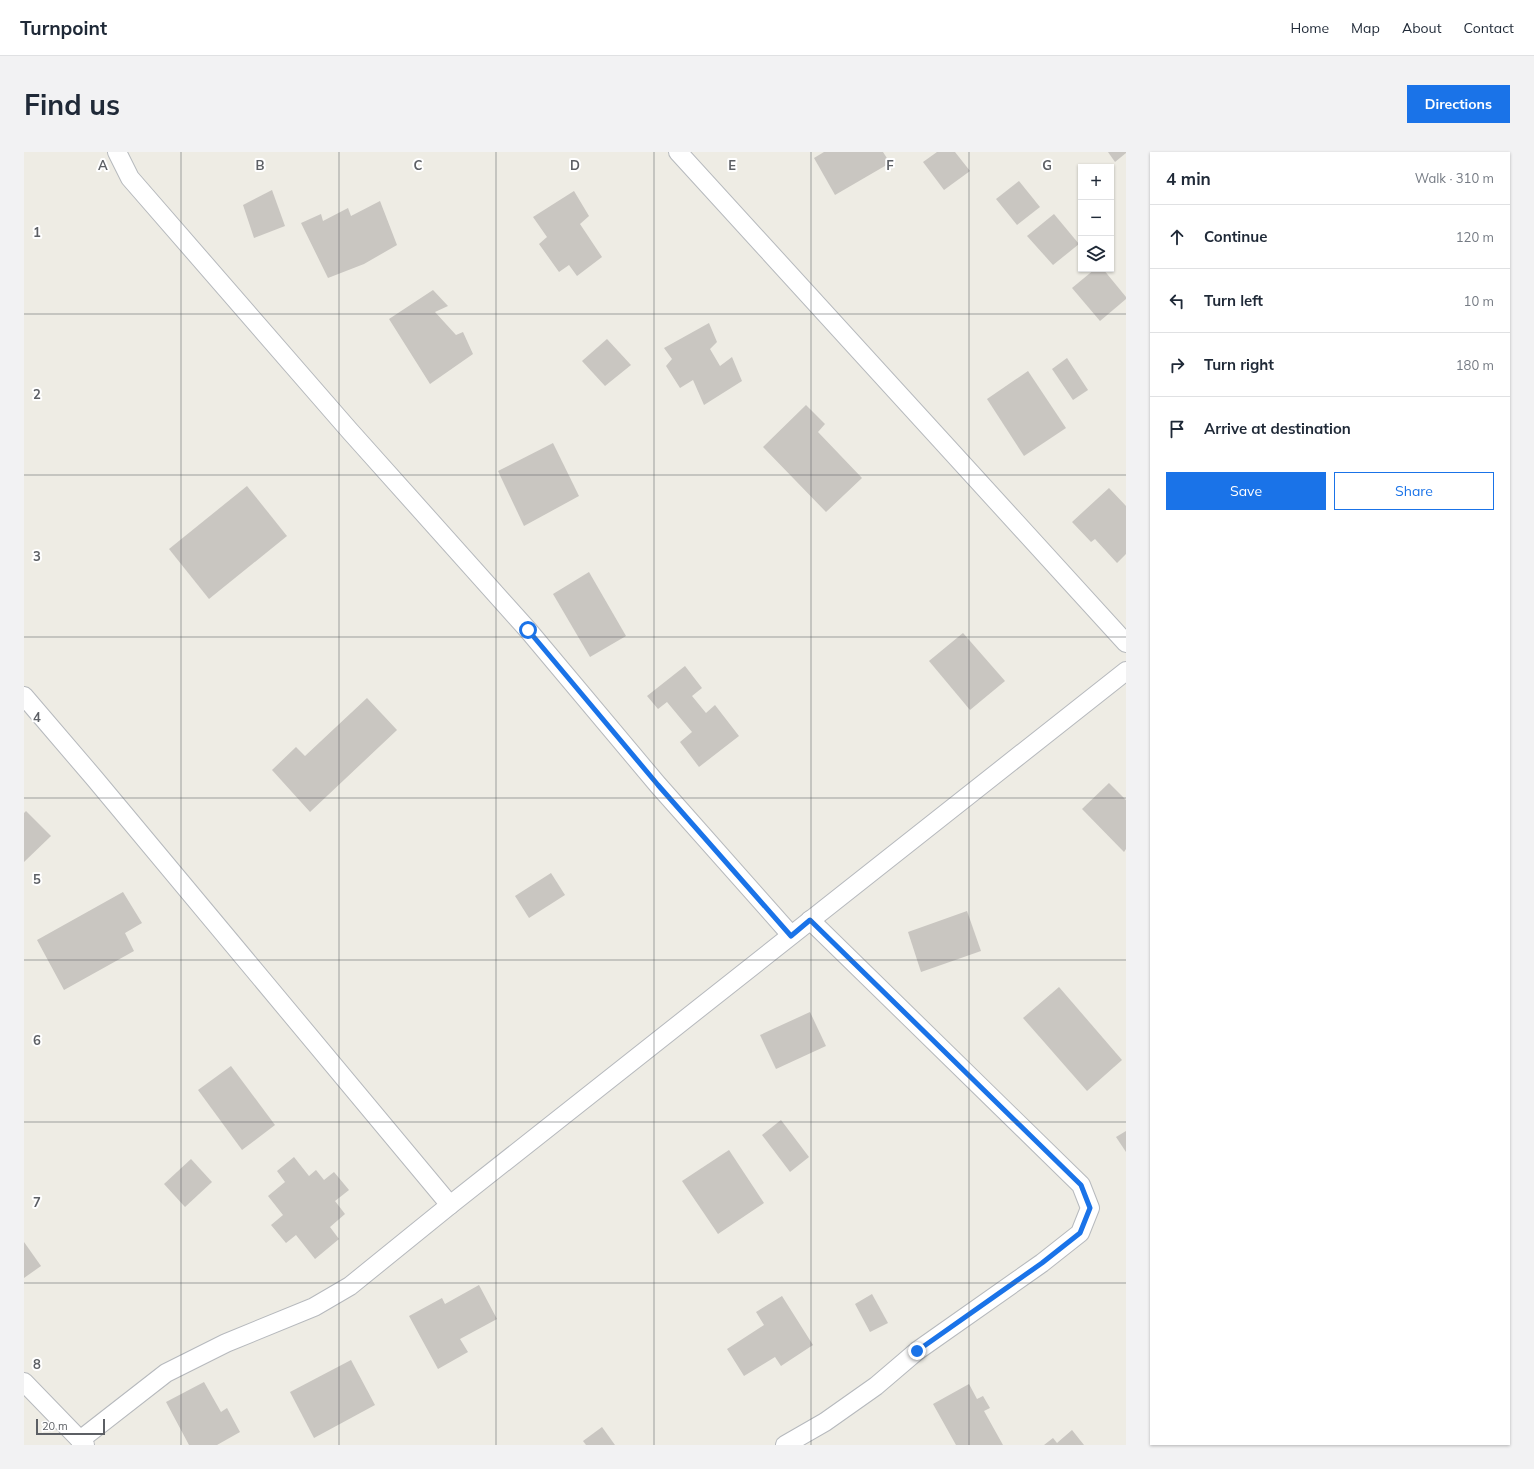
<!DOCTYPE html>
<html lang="en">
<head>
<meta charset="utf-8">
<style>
  body { margin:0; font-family:Mulish,sans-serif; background:#f2f2f3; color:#1f2937 }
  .controls { position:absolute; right:12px; top:12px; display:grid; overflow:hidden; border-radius:0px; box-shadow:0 1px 3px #0004 }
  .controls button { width:36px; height:36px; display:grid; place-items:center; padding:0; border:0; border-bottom:1px solid #e0e1e3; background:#fff; color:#1f2937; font:20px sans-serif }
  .scale { position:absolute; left:12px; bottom:10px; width:69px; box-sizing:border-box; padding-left:4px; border:2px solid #5c5f64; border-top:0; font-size:11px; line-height:14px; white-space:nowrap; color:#5c5f64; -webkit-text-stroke:3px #fff; paint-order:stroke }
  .stop { position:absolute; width:12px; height:12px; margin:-9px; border:3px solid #1a73e8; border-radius:50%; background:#fff }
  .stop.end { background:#1a73e8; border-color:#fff; box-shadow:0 1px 4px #0008 }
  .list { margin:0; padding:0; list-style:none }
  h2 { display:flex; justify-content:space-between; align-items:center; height:52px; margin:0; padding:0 16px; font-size:17px }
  h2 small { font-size:13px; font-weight:400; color:#747a83 }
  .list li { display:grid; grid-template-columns:26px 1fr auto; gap:12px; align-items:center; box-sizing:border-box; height:64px; padding:0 16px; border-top:1px solid #e0e1e3 }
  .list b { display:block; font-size:15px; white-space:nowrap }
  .list em { font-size:13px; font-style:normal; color:#747a83 }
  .actions { display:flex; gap:8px; padding:12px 16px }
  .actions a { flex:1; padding:9px 0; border:1px solid #1a73e8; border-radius:0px; text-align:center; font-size:14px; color:#1a73e8 }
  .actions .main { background:#1a73e8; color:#fff }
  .icon { flex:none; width:22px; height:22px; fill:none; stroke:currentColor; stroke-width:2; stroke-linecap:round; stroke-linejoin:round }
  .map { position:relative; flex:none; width:1102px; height:1293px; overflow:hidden; border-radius:0px }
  header { display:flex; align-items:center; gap:24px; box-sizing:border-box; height:56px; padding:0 20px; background:#fff; border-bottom:1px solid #e0e1e3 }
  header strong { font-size:19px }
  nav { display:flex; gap:22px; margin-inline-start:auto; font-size:14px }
  .intro { display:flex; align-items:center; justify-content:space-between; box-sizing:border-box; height:96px; padding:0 24px }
  h1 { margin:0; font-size:28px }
  .button { padding:10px 18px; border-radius:0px; background:#1a73e8; color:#fff; font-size:14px; font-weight:700 }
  main { display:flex; gap:24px; padding:0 24px }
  aside { flex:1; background:#fff; border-radius:0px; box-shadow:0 1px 3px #0004 }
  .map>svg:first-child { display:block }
  .building { fill:#c9c6c1 }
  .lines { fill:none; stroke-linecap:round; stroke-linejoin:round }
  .minor-casing { stroke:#b6b9bd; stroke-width:20 }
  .minor { stroke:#fff; stroke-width:18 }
  .route { stroke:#1a73e8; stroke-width:5 }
  .grid { fill:none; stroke:#5c5f64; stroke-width:1; stroke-opacity:0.55 }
  .grid-label { font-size:13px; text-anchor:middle; font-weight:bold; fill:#5c5f64; stroke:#fff; stroke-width:4; stroke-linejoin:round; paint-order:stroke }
</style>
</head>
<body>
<header>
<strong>Turnpoint</strong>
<nav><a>Home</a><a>Map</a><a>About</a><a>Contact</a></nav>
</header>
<div class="intro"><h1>Find us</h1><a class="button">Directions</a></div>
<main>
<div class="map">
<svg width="1102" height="1293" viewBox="0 0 1102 1293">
  <rect width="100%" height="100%" fill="#eeece4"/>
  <g class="building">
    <path d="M800 0H859L866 11 811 43 790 6Z"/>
    <path d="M913 0H931L946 19 920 38 899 10Z"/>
    <path d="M1084 0H1102V1L1091 10Z"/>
    <path d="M995 29 1016 55 993 73 972 47Z"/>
    <path d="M248 38 261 74 230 86 219 53Z"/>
    <path d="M550 39 565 64 556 72 578 105 553 124 545 113 535 120 515 92 523 85 509 65Z"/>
    <path d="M356 49 373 93 340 112 304 126 277 71 297 62 299 69 324 56 327 64Z"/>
    <path d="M1030 62 1055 92 1029 113 1003 84Z"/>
    <path d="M1071 117H1079L1102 145V147L1076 169 1048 136Z"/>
    <path d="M409 138 424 154 411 160 432 183 439 180 449 202 406 232 365 167Z"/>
    <path d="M685 171 693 190 686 197 696 214 708 205 718 229 680 253 669 228 656 236 642 214 648 207 640 196Z"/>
    <path d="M583 187 607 213 581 234 558 209Z"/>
    <path d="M1043 206 1064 238 1049 248 1028 217Z"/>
    <path d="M1004 219 1042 276 1000 304 963 247Z"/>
    <path d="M782 253 801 272 794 280 838 326 802 360 739 295Z"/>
    <path d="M529 291 555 344 500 374 474 319Z"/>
    <path d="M223 334 263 384 185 447 145 397Z"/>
    <path d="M1085 336 1102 354V402L1093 411 1071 387 1067 390 1048 370Z"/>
    <path d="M565 420 602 484 566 505 529 442Z"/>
    <path d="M939 481 981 529 946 558 905 509Z"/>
    <path d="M661 514 678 536 668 544 682 561 691 553 715 584 675 615 656 590 668 580 643 550 634 557 623 544Z"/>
    <path d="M343 546 373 578 286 660 248 618 272 595 281 604Z"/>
    <path d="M1085 631 1102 648V697L1100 700 1058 657Z"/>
    <path d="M2 659 27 684 0 710V661Z"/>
    <path d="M527 721 541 743 505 766 491 744Z"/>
    <path d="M99 740 118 771 101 781 110 799 40 838 13 788Z"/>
    <path d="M943 759 957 799 897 820 884 780Z"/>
    <path d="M1035 835 1098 908 1063 939 999 866Z"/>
    <path d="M786 860 802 894 752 917 736 883Z"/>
    <path d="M207 914 251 973 218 998 174 938Z"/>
    <path d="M757 968 785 1005 766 1020 738 983Z"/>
    <path d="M1102 979V1000L1092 985Z"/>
    <path d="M705 998 740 1051 694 1082 658 1029Z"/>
    <path d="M270 1005 285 1024 292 1018 300 1028 310 1020 325 1038 311 1049 321 1062 306 1075 315 1087 291 1107 272 1083 262 1091 247 1073 259 1063 244 1044 261 1030 253 1019Z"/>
    <path d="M167 1007 188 1030 161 1055 140 1032Z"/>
    <path d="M0 1090 17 1114 0 1126Z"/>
    <path d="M455 1133 473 1167 436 1187 444 1200 414 1217 385 1164 418 1146 421 1152Z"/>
    <path d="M848 1142 864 1171 846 1180 831 1152Z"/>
    <path d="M758 1144 789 1193 757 1214 751 1205 720 1224 703 1197 740 1173 732 1160Z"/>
    <path d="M327 1208 351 1253 290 1286 266 1240Z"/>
    <path d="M180 1230 197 1260 203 1256 216 1280 193 1293H165L142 1250Z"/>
    <path d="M945 1232 953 1247 959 1244 966 1256 960 1259 979 1293H932L909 1252Z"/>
    <path d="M578 1275 591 1293H562L559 1289Z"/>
    <path d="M1048 1278 1060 1293H1020L1029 1286 1033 1291Z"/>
  </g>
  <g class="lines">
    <defs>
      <g id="minor">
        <path d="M93 0 106 26 325 278 504 478 634 633 767 783"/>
        <path d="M654 0 1102 491"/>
        <path d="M0 544 71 627 426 1053"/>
        <path d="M0 1230 61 1293"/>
        <path d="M56 1288 142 1221 202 1191 290 1155 326 1134 426 1053 1102 519"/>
        <path d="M761 1293 801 1270 852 1234 893 1199 1018 1111 1056 1081 1066 1056 1057 1033 786 768"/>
      </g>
    </defs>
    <use href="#minor" class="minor-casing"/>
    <use href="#minor" class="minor"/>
  </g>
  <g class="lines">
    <path class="route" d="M504 478 634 633 767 784 786 768 1057 1033 1066 1056 1056 1081 1018 1111 893 1199"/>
  </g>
  <path class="grid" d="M157 0V1293M315 0V1293M472 0V1293M630 0V1293M787 0V1293M945 0V1293M0 162H1102M0 323H1102M0 485H1102M0 646H1102M0 808H1102M0 970H1102M0 1131H1102"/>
  <g class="grid-label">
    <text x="79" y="18">A</text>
    <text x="236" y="18">B</text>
    <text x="394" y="18">C</text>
    <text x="551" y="18">D</text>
    <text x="708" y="18">E</text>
    <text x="866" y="18">F</text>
    <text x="1023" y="18">G</text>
    <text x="13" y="85">1</text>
    <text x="13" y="247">2</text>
    <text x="13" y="409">3</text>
    <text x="13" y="570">4</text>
    <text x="13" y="732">5</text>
    <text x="13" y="893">6</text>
    <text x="13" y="1055">7</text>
    <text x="13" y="1217">8</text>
  </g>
</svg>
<div class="controls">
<button>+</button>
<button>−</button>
<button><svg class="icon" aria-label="layers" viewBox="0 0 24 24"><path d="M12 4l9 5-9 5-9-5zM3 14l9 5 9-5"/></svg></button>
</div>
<div class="scale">20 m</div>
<div class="stop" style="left:504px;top:478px"></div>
<div class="stop end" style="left:893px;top:1199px"></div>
</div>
<aside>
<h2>4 min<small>Walk · 310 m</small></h2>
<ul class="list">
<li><svg class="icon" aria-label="ahead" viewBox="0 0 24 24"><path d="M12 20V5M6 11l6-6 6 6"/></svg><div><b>Continue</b></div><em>120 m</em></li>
<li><svg class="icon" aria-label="left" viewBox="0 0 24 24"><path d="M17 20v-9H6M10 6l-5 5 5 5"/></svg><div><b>Turn left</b></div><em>10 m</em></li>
<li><svg class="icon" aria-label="right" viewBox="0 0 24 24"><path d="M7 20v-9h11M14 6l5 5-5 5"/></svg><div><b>Turn right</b></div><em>180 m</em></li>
<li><svg class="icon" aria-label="arrive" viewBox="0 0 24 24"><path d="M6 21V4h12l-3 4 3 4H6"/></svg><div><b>Arrive at destination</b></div></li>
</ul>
<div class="actions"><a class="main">Save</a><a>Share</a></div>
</aside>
</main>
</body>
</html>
